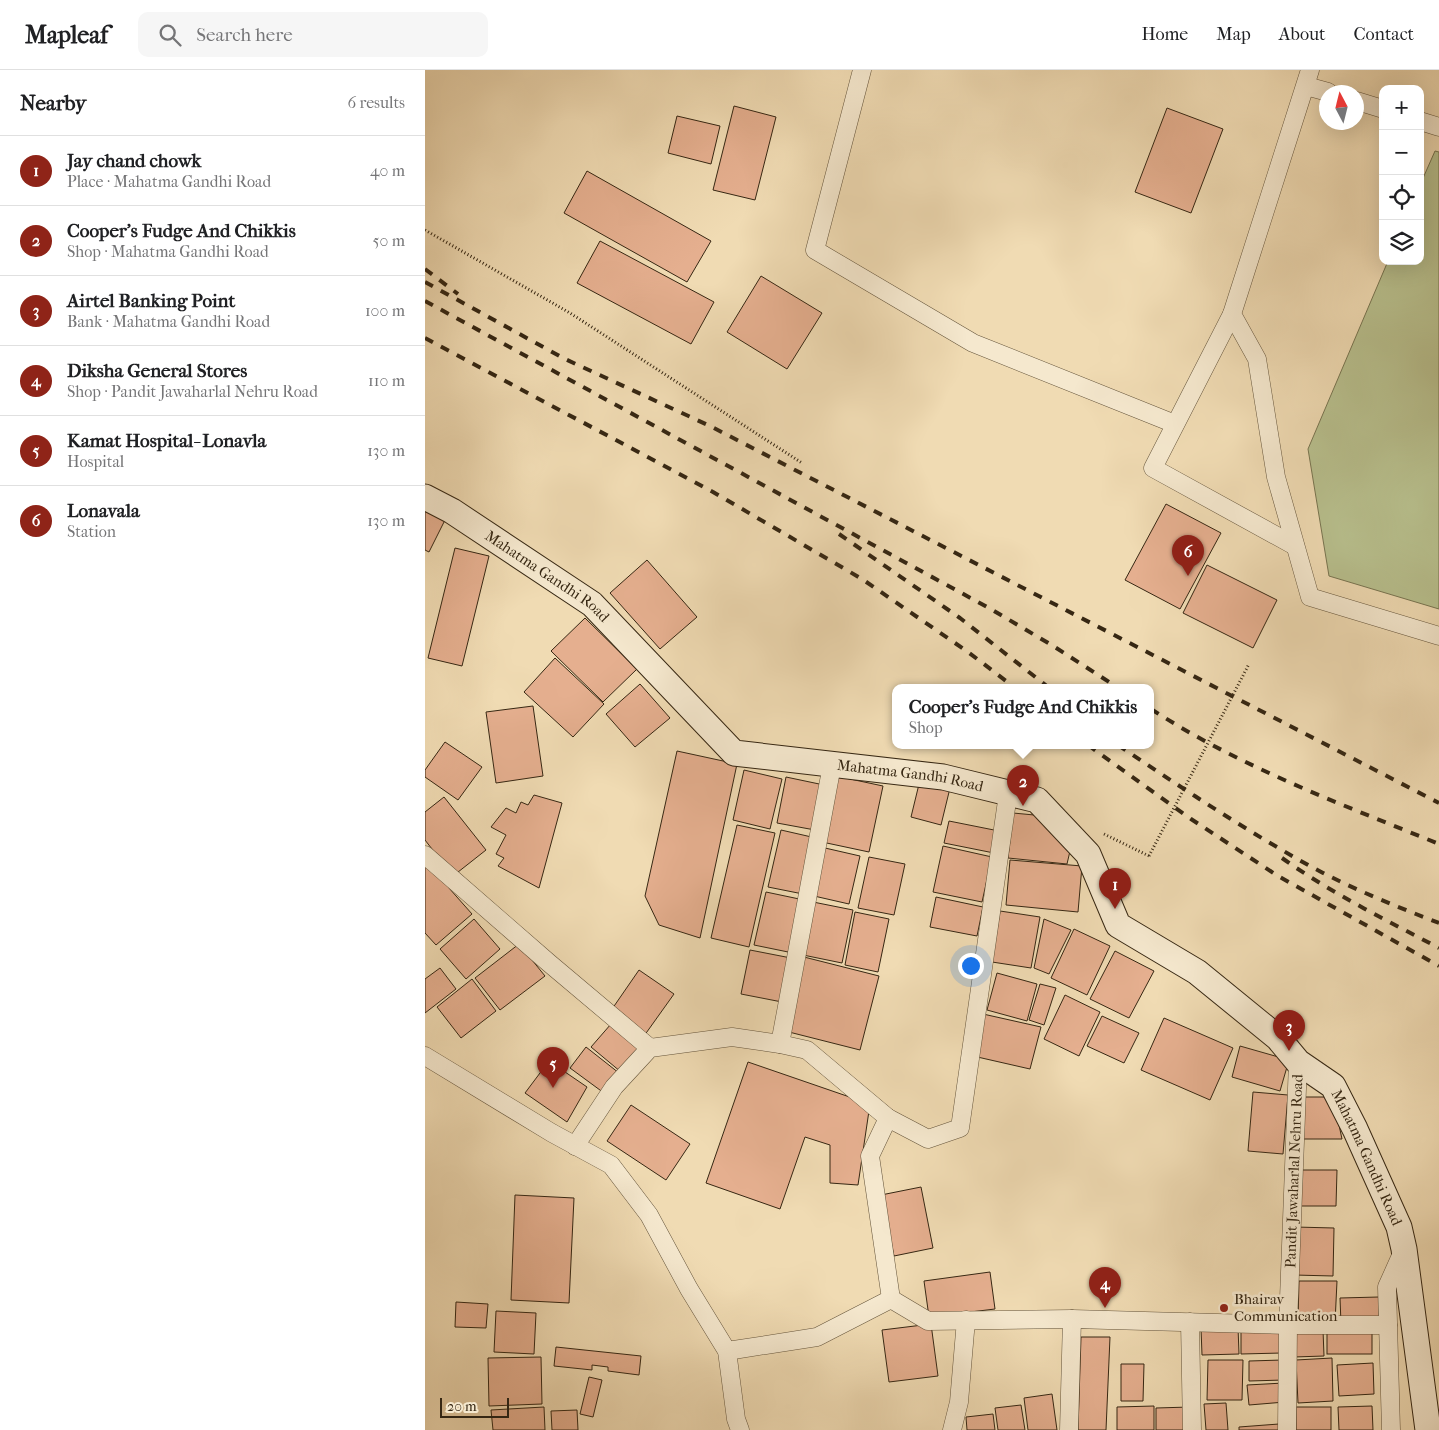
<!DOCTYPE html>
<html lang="en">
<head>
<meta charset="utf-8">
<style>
  body { margin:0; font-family:"IM FELL French Canon",serif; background:#f6f6f6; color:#202124 }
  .controls { position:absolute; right:15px; top:15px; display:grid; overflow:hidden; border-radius:10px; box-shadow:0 5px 20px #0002 }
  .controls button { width:45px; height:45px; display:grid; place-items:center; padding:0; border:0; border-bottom:1px solid #e0e0e0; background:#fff; color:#202124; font:25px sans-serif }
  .compass { position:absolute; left:894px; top:15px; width:45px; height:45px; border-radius:50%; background:#fff; box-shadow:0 5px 20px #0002; rotate:353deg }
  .scale { position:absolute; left:15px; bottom:12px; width:69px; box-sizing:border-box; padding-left:5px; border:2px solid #362713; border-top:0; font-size:14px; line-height:18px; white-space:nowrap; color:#362713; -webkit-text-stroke:4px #f5e8ce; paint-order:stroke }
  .you { position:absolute; left:545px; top:895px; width:18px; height:18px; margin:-12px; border:4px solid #fff; border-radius:50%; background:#1a73e8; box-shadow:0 0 0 8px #1a73e833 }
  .badge { display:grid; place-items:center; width:32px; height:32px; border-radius:50%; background:#8f2418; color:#fff; font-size:16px; font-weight:700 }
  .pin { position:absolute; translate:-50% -41px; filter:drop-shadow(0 1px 2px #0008) }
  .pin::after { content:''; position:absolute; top:26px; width:18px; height:15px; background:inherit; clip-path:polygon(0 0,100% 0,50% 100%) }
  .popup { position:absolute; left:467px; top:614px; width:262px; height:65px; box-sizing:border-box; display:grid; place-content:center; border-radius:10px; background:#fff; filter:drop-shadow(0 1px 4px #0005); font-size:16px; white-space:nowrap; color:#757577 }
  .popup b { font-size:19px; color:#202124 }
  .popup::after { content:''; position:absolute; left:50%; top:100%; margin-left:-10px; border:10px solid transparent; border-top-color:#fff }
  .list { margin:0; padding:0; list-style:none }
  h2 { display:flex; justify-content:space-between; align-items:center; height:65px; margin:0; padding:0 20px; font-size:21px }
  h2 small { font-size:16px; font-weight:400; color:#757577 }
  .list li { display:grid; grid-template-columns:32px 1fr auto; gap:15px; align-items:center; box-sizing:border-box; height:70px; padding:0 20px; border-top:1px solid #e0e0e0 }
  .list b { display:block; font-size:19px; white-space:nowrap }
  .list p { margin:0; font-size:16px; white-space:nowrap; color:#757577 }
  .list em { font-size:16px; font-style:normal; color:#757577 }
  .icon { flex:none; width:28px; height:28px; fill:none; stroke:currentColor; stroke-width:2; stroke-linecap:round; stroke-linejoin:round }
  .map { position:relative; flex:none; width:1014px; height:1360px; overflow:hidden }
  header { display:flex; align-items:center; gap:30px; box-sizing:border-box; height:70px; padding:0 25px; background:#fff; border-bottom:1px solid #e0e0e0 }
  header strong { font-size:24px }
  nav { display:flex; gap:28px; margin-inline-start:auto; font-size:18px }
  .search { width:350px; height:45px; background:#f6f6f6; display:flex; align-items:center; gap:12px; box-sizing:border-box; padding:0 18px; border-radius:10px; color:#757577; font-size:19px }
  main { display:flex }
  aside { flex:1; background:#fff }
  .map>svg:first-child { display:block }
  .green { fill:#b8c08e; stroke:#777450 }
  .building { fill:#e5af8f; stroke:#362713 }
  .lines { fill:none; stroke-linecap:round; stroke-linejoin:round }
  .minor-casing { stroke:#64543b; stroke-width:19 }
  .secondary-casing { stroke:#362713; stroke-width:27 }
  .path { stroke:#362713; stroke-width:3; stroke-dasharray:1 2.5; stroke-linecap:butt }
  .minor { stroke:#f5e8ce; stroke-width:18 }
  .secondary { stroke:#f5e8ce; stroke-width:25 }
  .rail { stroke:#362713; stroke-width:4; stroke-dasharray:9 9; stroke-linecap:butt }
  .path-bridge { stroke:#362713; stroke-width:3; stroke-dasharray:1 2.5; stroke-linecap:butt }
  .poi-dot { fill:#8f2418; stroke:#f5e8ce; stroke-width:2 }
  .labels { text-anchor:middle; stroke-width:5; stroke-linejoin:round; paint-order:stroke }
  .street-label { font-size:15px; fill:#362713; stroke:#f5e8ce }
  .poi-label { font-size:15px; fill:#362713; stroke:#f5e8ce; text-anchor:start }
</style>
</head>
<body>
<header>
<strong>Mapleaf</strong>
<div class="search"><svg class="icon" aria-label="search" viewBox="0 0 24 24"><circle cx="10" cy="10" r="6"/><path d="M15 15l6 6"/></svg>Search here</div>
<nav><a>Home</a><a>Map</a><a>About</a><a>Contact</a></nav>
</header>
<main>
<aside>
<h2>Nearby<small>6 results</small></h2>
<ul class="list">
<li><span class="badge">1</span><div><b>Jay chand chowk</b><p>Place · Mahatma Gandhi Road</p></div><em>40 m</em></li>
<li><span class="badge">2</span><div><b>Cooper's Fudge And Chikkis</b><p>Shop · Mahatma Gandhi Road</p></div><em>50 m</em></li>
<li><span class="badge">3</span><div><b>Airtel Banking Point</b><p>Bank · Mahatma Gandhi Road</p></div><em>100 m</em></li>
<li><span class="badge">4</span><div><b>Diksha General Stores</b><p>Shop · Pandit Jawaharlal Nehru Road</p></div><em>110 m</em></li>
<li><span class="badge">5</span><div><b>Kamat Hospital- Lonavla</b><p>Hospital</p></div><em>130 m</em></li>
<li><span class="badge">6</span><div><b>Lonavala</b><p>Station</p></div><em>130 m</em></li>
</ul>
</aside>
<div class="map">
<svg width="1014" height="1360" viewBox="0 0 1014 1360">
  <rect width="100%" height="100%" fill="#f0dbb3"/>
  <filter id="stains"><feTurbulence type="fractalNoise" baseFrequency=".004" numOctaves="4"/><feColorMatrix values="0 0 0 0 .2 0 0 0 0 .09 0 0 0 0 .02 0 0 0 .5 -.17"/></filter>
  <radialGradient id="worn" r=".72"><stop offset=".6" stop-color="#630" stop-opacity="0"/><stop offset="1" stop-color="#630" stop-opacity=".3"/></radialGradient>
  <path class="green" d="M1010 81 1014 82V539L904 506 883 379 963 191H995V115Z"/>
  <g class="building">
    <path d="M309 36 351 47 330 130 288 120Z"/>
    <path d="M742 38 798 59 766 143 710 122Z"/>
    <path d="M252 46 295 56 286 94 243 83Z"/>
    <path d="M162 101 286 171 262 212 139 143Z"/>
    <path d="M175 171 289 232 266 274 152 213Z"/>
    <path d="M336 206 397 243 362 299 302 262Z"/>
    <path d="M741 434 796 463 755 539 700 510Z"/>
    <path d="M0 437 21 448 4 482 0 480Z"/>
    <path d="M30 478 64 486 37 596 3 588Z"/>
    <path d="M222 490 272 547 235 579 185 523Z"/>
    <path d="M782 495 852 530 828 578 758 543Z"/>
    <path d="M160 548 212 599 178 632 126 581Z"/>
    <path d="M130 588 179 634 148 667 99 622Z"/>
    <path d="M215 614 245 648 210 677 181 644Z"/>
    <path d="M108 636 118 706 71 713 61 642Z"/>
    <path d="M20 672 57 697 33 730 0 707V700Z"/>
    <path d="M252 681 312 694 275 868 234 855 220 826Z"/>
    <path d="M319 700 357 709 345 759 308 750Z"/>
    <path d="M411 706 458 716 444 782 397 772Z"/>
    <path d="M361 707 399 715 390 760 352 753Z"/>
    <path d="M495 710 525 718 516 755 486 747Z"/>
    <path d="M109 725 137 733 114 818 73 796 79 788 71 784 81 765 66 757 81 738 91 743 96 732 103 735Z"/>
    <path d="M19 727 61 780 28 806 0 770V742Z"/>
    <path d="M588 743 620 746 645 781 642 794 583 788Z"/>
    <path d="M524 751 574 761 569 783 519 773Z"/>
    <path d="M312 755 350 763 324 877 286 868Z"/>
    <path d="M356 760 391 768 378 824 343 817Z"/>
    <path d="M518 776 567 787 557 832 508 822Z"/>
    <path d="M400 778 435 786 424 834 389 826Z"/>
    <path d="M444 787 480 794 469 845 433 838Z"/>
    <path d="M585 790 657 796 653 842 581 835Z"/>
    <path d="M0 791 47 844 11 875 0 863Z"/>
    <path d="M341 822 379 830 368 883 329 875Z"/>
    <path d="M511 827 558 837 552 866 505 857Z"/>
    <path d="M388 832 428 840 417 893 378 885Z"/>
    <path d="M575 841 615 847 606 898 567 892Z"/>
    <path d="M430 842 464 849 453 902 420 895Z"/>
    <path d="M49 849 75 879 41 909 15 879Z"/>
    <path d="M619 849 646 860 624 904 609 898Z"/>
    <path d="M649 859 685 876 662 925 626 908Z"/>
    <path d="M94 874 120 906 75 940 50 908Z"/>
    <path d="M325 880 366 888 357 932 316 924Z"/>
    <path d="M690 881 729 901 704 948 665 929Z"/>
    <path d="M379 887 454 906 435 980 360 961Z"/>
    <path d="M15 898 31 919 0 943V909Z"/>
    <path d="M214 900 249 924 219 966 185 942Z"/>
    <path d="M572 903 612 914 602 951 562 940Z"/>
    <path d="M47 909 71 941 36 968 12 937Z"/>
    <path d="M615 914 631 918 619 955 604 950Z"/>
    <path d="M640 925 675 942 654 986 619 969Z"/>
    <path d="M558 944 616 957 605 999 548 986Z"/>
    <path d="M677 946 714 963 699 993 662 976Z"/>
    <path d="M739 948 808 978 785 1030 716 1000Z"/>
    <path d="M186 954 215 979 196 1002 166 977Z"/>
    <path d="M815 976 864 990 855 1021 807 1007Z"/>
    <path d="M161 977 194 1003 179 1023 145 998Z"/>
    <path d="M124 991 162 1017 142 1052 100 1023Z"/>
    <path d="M323 992 445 1034 433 1115 405 1113V1075L380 1067 355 1139 281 1113Z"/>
    <path d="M828 1022 863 1025 858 1084 823 1081Z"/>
    <path d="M876 1027H908L917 1069H876Z"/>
    <path d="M206 1035 265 1074 241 1110 182 1071Z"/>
    <path d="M873 1100H912L911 1136H872Z"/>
    <path d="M496 1117 508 1178 469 1186 456 1125Z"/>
    <path d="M90 1125 149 1128 144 1233 86 1230Z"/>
    <path d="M870 1157 909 1158 908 1206 869 1205Z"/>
    <path d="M565 1202 570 1239 504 1247 499 1211Z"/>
    <path d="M874 1211H912L910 1253 873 1252Z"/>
    <path d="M954 1227V1252L916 1254 915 1228Z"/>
    <path d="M31 1232 63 1234 61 1258 30 1257Z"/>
    <path d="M71 1241 111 1243 109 1284 69 1282Z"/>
    <path d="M506 1254 513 1306 464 1312 457 1260Z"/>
    <path d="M813 1257 814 1284 777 1285 776 1258Z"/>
    <path d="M857 1258V1283L816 1284V1259Z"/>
    <path d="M898 1260 899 1286 869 1287 868 1262Z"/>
    <rect x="902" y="1260" width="45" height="24"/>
    <path d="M656 1267H685L681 1360H653Z"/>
    <path d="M131 1277 216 1286 214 1305 183 1301V1297L167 1295V1300L129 1296Z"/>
    <path d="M116 1287 117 1334 64 1336 63 1288Z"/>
    <path d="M907 1288 908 1331 873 1333 871 1290Z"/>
    <path d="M783 1290H818L817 1330H782Z"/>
    <path d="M858 1290 859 1310 824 1311V1291Z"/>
    <path d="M948 1293 949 1324 914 1326 912 1295Z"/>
    <path d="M696 1294H719L718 1331H696Z"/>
    <path d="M164 1307 177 1310 168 1347 155 1344Z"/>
    <path d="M859 1313 860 1332 824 1335 822 1315Z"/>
    <path d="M627 1324 632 1360H603L599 1328Z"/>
    <path d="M801 1333 803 1360H781L779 1334Z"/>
    <path d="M596 1335 600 1360H573L570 1338Z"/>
    <path d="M729 1336V1360H692V1337Z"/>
    <path d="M947 1336 948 1360H914L913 1337Z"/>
    <path d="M119 1337 120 1360H68L66 1340Z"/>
    <path d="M765 1337V1360H731V1338Z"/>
    <rect x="871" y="1337" width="35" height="23"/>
    <path d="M152 1340 153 1360H127L126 1341Z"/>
    <path d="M568 1344 570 1360H542L541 1347Z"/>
    <path d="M854 1354V1360H814V1357Z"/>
  </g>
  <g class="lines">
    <defs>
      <g id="minor">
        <path d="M437 0 390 180 548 273 750 354"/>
        <path d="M885 0 807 244 832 289 851 407 885 527 1014 566"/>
        <path d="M881 16 903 22"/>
        <path d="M932 31 958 39"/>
        <path d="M995 51 1014 57"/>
        <path d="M807 244 728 398 870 476"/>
        <path d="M0 785 124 893 225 978"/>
        <path d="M355 974 407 695"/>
        <path d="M0 986 127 1063 186 1095 224 1145 264 1219 302 1281 311 1349 315 1360"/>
        <path d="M463 1048 503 1069 535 1058 583 724"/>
        <path d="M150 1076 189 1017 225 978 307 967 355 974 382 980 463 1048 445 1086 466 1229 392 1267 302 1281"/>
        <path d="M466 1229 503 1251 647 1249"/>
        <path d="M765 1252 767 1360"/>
        <path d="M527 1360 534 1332 541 1250"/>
        <path d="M644 1360 647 1249 863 1255H963"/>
        <path id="s1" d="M862 1360 863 1255 873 992"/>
        <path d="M966 1360 962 1217 979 1179"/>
      </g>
      <g id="secondary">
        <path id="s2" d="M0 427 27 441 167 534 309 683 518 707 612 730 663 784 693 855 772 902 853 968 873 992 908 1016 930 1059 974 1157 979 1179 1003 1360"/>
      </g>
    </defs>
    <use href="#minor" class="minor-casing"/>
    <use href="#secondary" class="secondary-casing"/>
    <g class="path">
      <path d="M0 160 145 243 377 393"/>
      <path d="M679 764 724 786"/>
    </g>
    <use href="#minor" class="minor"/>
    <use href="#secondary" class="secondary"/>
    <g class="rail">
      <path d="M0 199 33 224"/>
      <path d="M0 212 140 289 285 356 1014 733"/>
      <path d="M0 231 564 538 625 574 692 617"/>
      <path d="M0 268 288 422 437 509 543 582 589 617"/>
      <path d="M414 464 535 548 623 617"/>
      <path d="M726 639C815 697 916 734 1014 774"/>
      <path d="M663 675 766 749 853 806 1014 896"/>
      <path d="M693 675C751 714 808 752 869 787 915 814 965 834 1014 853"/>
      <path d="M857 788C906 823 961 850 1014 878"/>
    </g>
    <path class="path-bridge" d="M724 786 824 594"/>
  </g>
  <circle class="poi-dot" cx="799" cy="1238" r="5"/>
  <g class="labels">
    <g class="street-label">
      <text dy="5" stroke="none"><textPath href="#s2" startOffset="146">Mahatma Gandhi Road</textPath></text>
      <text dy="5" stroke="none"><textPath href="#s2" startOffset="582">Mahatma Gandhi Road</textPath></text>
      <text dy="5" stroke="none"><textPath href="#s2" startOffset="1212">Mahatma Gandhi Road</textPath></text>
      <text dy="5" stroke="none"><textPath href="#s1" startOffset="259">Pandit Jawaharlal Nehru Road</textPath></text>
    </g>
    <g class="poi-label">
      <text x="809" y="1234">Bhairav<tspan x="809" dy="17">Communication</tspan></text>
    </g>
  </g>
  <rect width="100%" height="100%" filter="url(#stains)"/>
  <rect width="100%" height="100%" fill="url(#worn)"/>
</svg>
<div class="controls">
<button>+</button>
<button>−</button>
<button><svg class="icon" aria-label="locate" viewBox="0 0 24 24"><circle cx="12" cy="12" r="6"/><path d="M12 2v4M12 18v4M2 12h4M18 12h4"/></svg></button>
<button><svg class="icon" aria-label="layers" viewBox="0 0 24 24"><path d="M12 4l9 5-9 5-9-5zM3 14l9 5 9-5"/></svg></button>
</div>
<svg class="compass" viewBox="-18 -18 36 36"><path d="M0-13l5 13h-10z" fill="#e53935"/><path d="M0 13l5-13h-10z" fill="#757577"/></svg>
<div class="scale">20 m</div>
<div class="you"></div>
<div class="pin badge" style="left:690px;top:839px">1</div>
<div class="pin badge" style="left:598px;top:736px">2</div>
<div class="popup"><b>Cooper's Fudge And Chikkis</b>Shop</div>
<div class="pin badge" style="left:864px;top:981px">3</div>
<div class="pin badge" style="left:680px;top:1238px">4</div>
<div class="pin badge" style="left:128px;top:1018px">5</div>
<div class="pin badge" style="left:763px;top:506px">6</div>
</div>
</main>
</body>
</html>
